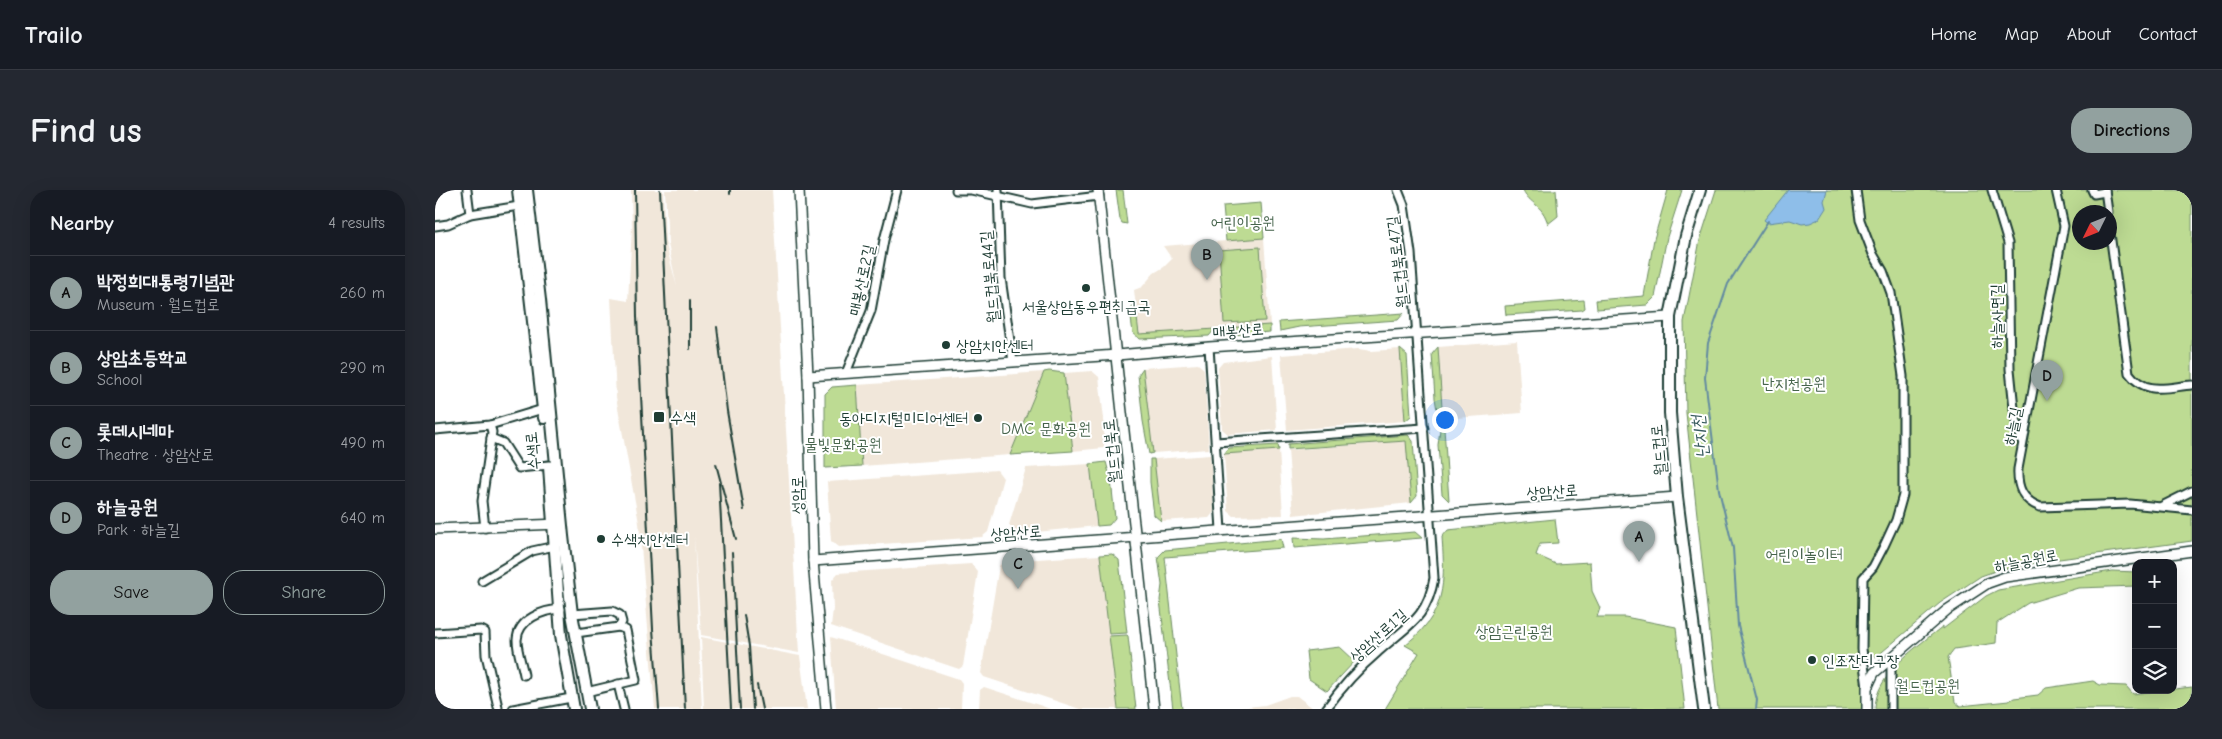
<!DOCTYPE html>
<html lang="en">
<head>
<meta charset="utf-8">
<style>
  body { margin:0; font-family:"Comic Neue","Poor Story",sans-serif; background:#242831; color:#f1f3f6 }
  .controls { position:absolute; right:15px; bottom:15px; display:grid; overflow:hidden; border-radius:10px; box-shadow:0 5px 20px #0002 }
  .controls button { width:45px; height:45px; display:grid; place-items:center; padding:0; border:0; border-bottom:1px solid #363941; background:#171b24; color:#f1f3f6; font:25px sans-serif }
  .compass { position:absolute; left:1637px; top:15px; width:45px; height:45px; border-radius:50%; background:#171b24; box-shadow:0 5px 20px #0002; rotate:227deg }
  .you { position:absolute; left:1009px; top:229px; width:18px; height:18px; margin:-12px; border:4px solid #fff; border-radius:50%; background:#1a73e8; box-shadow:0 0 0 8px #1a73e833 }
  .badge { display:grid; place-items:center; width:32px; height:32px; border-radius:50%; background:#92a19f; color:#111; font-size:16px; font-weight:700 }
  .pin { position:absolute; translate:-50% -41px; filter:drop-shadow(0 1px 2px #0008) }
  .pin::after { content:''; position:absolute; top:26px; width:18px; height:15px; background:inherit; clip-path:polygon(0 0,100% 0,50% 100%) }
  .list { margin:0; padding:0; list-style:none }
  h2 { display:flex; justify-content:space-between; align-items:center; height:65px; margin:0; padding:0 20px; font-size:21px }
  h2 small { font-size:16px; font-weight:400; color:#9ea1a6 }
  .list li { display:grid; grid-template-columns:32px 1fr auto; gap:15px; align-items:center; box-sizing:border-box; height:75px; padding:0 20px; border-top:1px solid #363941 }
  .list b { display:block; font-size:19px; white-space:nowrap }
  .list p { margin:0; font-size:16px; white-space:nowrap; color:#9ea1a6 }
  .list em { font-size:16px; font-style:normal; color:#9ea1a6 }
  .actions { display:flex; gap:10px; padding:15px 20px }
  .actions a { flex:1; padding:11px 0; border:1px solid #92a19f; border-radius:20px; text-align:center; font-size:18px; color:#92a19f }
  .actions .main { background:#92a19f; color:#111 }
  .icon { flex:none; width:28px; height:28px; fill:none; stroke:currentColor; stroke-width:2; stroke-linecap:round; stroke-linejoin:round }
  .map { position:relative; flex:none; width:1757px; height:519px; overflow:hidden; border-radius:20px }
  header { display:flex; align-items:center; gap:30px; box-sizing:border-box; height:70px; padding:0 25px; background:#171b24; border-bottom:1px solid #363941 }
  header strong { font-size:24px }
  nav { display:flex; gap:28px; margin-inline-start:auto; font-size:18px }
  .intro { display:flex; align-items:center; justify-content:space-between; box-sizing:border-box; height:120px; padding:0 30px }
  h1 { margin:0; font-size:35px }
  .button { padding:12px 22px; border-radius:20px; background:#92a19f; color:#111; font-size:18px; font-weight:700 }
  main { display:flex; gap:30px; padding:0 30px }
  aside { flex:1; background:#171b24; border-radius:20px; box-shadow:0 5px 20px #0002 }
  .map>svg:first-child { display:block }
  .built { fill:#f1e7da }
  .green { fill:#bddb93; stroke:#6e8c64; fill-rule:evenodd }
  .water { fill:#8ebee9; stroke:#628aa1 }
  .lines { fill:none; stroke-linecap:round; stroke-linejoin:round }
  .stream { stroke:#628aa1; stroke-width:2 }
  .minor-casing { stroke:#1f3d34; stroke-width:11 }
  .tertiary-casing { stroke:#1f3d34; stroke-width:12 }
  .secondary-casing { stroke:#1f3d34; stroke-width:12 }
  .primary-casing { stroke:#1f3d34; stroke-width:14 }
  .minor { stroke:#fff; stroke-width:7 }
  .tertiary { stroke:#fff; stroke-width:9 }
  .secondary { stroke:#fff; stroke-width:9 }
  .primary { stroke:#fff; stroke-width:10 }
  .rail { stroke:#1f3d34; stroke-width:2 }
  .poi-dot { fill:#1f3d34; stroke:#fff; stroke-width:2 }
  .labels { text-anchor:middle; stroke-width:4; stroke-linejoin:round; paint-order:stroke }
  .park-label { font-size:16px; fill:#46644c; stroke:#fff }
  .street-label { font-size:16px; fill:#1f3d34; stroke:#fff }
  .poi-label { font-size:16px; fill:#1f3d34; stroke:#fff; text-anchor:start }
  .water-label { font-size:18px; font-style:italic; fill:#3b5d61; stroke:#fff }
</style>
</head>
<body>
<header>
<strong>Trailo</strong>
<nav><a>Home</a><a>Map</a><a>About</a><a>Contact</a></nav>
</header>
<div class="intro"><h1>Find us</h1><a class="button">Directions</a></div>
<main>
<aside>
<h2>Nearby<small>4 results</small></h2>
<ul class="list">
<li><span class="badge">A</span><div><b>박정희대통령기념관</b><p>Museum · 월드컵로</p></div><em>260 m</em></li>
<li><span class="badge">B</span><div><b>상암초등학교</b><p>School</p></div><em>290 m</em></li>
<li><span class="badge">C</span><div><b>롯데시네마</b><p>Theatre · 상암산로</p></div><em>490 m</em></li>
<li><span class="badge">D</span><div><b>하늘공원</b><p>Park · 하늘길</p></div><em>640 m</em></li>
</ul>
<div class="actions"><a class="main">Save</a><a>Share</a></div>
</aside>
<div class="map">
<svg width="1757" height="519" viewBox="0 0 1757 519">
  <rect width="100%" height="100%" fill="#fff"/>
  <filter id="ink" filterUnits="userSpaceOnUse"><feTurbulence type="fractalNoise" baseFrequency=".02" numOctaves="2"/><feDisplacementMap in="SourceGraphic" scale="10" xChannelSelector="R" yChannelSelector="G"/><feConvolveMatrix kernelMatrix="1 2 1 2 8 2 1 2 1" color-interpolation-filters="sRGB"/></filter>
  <g filter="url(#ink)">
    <g class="built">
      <path d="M196 0H228L230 51 242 97 233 54 230 0H337L364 463 266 445 259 346 267 519H220L204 333 181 207 176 108 193 111 197 37Z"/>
      <path d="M829 48 835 135 704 144 699 100 707 97 719 83 729 77 737 69 728 56Z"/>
      <path d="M1082 151 1087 223 1008 229 1003 157Z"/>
      <path d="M923 159 937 161 965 159 970 231 852 240 846 165Z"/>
      <path d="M837 166 842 240 793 244 787 239 783 178 788 172Z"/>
      <path d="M763 174 769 179 774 259 718 263 708 178Z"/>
      <path d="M657 181 664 187 669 229V258L638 261 629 183Z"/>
      <path d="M609 182 575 265 427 276 422 195Z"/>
      <path d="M972 251 976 313 858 325 853 260Z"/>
      <path d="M844 260 848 325 799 326 793 321 789 264Z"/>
      <path d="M775 265 779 322 774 328 726 331 719 269Z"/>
      <path d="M655 274 662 336 581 344 574 335 591 278Z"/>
      <path d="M562 280 568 288 553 342 547 347 403 357 396 351 392 292Z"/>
      <path d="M665 365 683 519H645L549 487 546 483 564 376 570 371Z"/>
      <path d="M536 374 543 382 528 476 524 479 396 436 398 419 397 390 403 383Z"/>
      <path d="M266 447 365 466 372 519H269Z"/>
      <path d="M396 447 524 489 527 493 526 519H401Z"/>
      <path d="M549 497 607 516 615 519H544L545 500Z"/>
      <path d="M855 506H862L879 519H795L830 515Z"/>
    </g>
    <g class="green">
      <path d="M681 0H688L692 34 687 33 685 29Z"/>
      <path d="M1088 0H1121L1123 26 1113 34C1107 13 1095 15 1088 0Z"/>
      <path d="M1233 0H1247L1232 47 1220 107 1212 115 1162 119 1161 110 1209 106 1219 49Z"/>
      <path d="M1281 0H1757V351L1617 370 1563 380 1546 386 1505 413 1441 467 1427 459 1432 519H1283L1251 223 1249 132 1265 50ZM1644 22H1674V52H1644Z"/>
      <path d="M826 13 829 48 791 51 788 16Z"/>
      <path d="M825 57 830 131 789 133 784 60Z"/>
      <path d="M1149 110 1150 118 1147 120 1071 125 1070 116Z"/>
      <path d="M700 112 704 144 780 139 774 146 705 149 698 143 695 121Z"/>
      <path d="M969 123 963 130 864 137 845 141 844 132Z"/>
      <path d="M835 135V142L796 145 788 138Z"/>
      <path d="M1003 157 1008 233H1004L1000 208 997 164Z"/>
      <path d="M965 159 972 165 976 226 970 231Z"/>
      <path d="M708 178 718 263 714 264 708 231 703 185Z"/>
      <path d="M614 181 629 183 638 261 575 265 609 182Z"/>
      <path d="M422 195 427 276 390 278V204L397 197Z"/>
      <path d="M1009 238 1014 311 1007 304 1003 255 1005 239Z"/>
      <path d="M973 245 978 251 982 306 976 313 971 251 853 259V254Z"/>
      <path d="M843 255 844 260 789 264 794 258Z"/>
      <path d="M715 269H719L726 331 719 325 715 292Z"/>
      <path d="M671 272 676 290 680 328 674 335 662 336 655 274Z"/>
      <path d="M1120 329 1123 353 1105 354 1101 365 1121 374 1155 372 1157 401 1165 418 1162 427H1190L1241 437 1250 519H950L984 463 970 455C977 449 985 443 990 436 1012 411 1009 378 1007 347L1013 340Z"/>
      <path d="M980 342 987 348 859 358 858 348 889 349Z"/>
      <path d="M846 349 848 358 730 367 747 519H738L725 410 727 395 723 367 730 360Z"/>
      <path d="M677 364 684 370 692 443 674 444 665 365Z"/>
      <path d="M1677 381 1701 382V396L1643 398 1593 413 1562 433 1561 453 1519 459 1513 467 1520 512 1525 516 1574 511 1579 508 1603 505 1611 498 1658 491 1665 495 1691 496 1698 504 1757 497V519H1440C1440 484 1483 456 1508 436V439L1551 406 1563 400Z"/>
      <path d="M692 445 693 446 701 519H683L674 446Z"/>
      <path d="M905 457 920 471 892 501 874 489 871 461Z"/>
    </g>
    <path class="water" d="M1353 0H1392L1389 11 1391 18 1384 29 1375 33 1367 34 1355 30 1333 33 1329 30Z"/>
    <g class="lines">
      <path class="stream" d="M1321 519 1322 510 1303 436 1298 358 1284 300 1270 188 1273 153 1293 94 1333 31"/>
      <defs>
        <g id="minor">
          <path d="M32 0 35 24"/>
          <path d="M521 0H536L597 14 664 6"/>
          <path d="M563 0 566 88 578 172"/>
          <path d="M1421 0 1425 30 1438 64 1448 81 1456 103 1468 186V305L1461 330 1449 356 1438 377 1428 388 1427 459 1432 498"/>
          <path d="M1557 0 1573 53 1575 179 1580 228 1587 251"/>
          <path d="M1621 0 1629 36 1583 279C1582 297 1587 310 1605 317L1695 314 1757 320"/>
          <path d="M1657 0 1659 4 1670 2"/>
          <path d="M1670 0 1673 22"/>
          <path d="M0 36 13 34 35 24 84 16"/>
          <path d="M1674 36 1694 183C1711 206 1732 197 1757 195"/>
          <path d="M774 157 786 340"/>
          <path d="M411 183 436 121 449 50 462 0"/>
          <path d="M0 240 55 235 108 219"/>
          <path d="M56 248 68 253 84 278 114 275"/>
          <path d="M781 252 989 238"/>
          <path d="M1727 316 1757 301"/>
          <path d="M50 338 47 311 57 242 55 235"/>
          <path d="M47 391 97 361 120 356"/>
          <path d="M137 424 177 421 185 425 187 432 184 437 141 443"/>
          <path d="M0 443 46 440 50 442 51 465 63 517"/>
          <path d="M1456 469V519"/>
          <path d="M89 485C87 474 82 461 82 450 83 429 108 420 126 419"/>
          <path d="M183 494 189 519"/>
          <path d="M151 502 201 490 191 440 184 437"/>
          <path d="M78 519 136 508"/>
          <path d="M891 519C906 498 923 479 943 462 971 436 992 430 999 388L976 63 969 15 963 0"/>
        </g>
        <path id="tertiary" d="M1432 519V498L1439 483 1512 420 1553 393 1570 387 1757 361"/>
        <g id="secondary">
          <path d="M364 0 373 186 378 371 391 519"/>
          <path d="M663 0 719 519"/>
          <path d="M373 186 682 165 774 157 1235 127"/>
          <path d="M0 339 125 334"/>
          <path d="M378 371 1242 307"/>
        </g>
        <g id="primary">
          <path d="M83 0 109 228"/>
          <path d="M92 0 105 110 128 346 137 424 155 519"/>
          <path d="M1265 0 1251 46 1235 127V223L1242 307 1269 519"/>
          <path d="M114 277 126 445 139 519"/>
        </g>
      </defs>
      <use href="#minor" class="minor-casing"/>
      <use href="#tertiary" class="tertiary-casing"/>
      <use href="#secondary" class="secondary-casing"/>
      <use href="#primary" class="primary-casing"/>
      <use href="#minor" class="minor"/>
      <use href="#tertiary" class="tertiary"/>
      <use href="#secondary" class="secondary"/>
      <use href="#primary" class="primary"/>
      <g class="rail">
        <path d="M200 0 202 127 218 439 224 519"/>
        <path d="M225 0 250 519"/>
        <path d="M295 0V4"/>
        <path d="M255 111V159"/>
        <path d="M282 137 292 221 309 320"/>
        <path d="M281 274 301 349"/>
        <path d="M284 293 296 519"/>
        <path d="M297 362 305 519"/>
        <path d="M309 425 314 456 318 519"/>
        <path d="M322 495 327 519"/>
      </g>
    </g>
  </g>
  <g class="poi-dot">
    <circle cx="651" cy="98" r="5"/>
    <circle cx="511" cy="155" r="5"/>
    <rect x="218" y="221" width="12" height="12" rx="2.5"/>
    <circle cx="543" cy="228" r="5"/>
    <circle cx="166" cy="349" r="5"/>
    <circle cx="1377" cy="470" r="5"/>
  </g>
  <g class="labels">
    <g class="park-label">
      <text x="808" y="38">어린이공원</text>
      <text x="1359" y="199">난지천공원</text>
      <text x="611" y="244">DMC 문화공원</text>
      <text x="408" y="260">물빛문화공원</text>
      <text x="1369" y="370">어린이놀이터</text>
      <text x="1079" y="447">상암근린공원</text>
      <text x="1493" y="501">월드컵공원</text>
    </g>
    <g class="street-label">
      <text transform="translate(962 72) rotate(-97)" y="6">월드컵북로47길</text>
      <text transform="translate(554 87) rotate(-95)" y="6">월드컵북로44길</text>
      <text transform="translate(426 90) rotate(-78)" y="6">매봉산로2길</text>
      <text transform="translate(1561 126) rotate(-90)" y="6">하늘사면길</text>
      <text transform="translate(803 140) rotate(-4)" y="6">매봉산로</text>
      <text transform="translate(1577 236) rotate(-79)" y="6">하늘길</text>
      <text transform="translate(1223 260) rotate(-95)" y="6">월드컵로</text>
      <text transform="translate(97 261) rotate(-96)" y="6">수색로</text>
      <text transform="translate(676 261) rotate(-96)" y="6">월드컵북로</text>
      <text transform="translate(1117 301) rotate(-4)" y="6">상암산로</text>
      <text transform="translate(362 305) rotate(-91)" y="6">성암로</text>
      <text transform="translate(581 342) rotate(-4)" y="6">상암산로</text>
      <text transform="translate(1591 370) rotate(-11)" y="6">하늘공원로</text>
      <text transform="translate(943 445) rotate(-42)" y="6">상암산로1길</text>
    </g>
    <g class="poi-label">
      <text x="651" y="122" text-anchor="middle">서울상암동우편취급국</text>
      <text x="521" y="161">상암치안센터</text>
      <text x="235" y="233">수색</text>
      <text x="533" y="234" text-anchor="end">동아디지털미디어센터</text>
      <text x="176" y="355">수색치안센터</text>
      <text x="1387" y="476">인조잔디구장</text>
    </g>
    <g class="water-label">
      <text transform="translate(1265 247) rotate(-97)" y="6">난지천</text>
    </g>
  </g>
</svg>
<div class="controls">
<button>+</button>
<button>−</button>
<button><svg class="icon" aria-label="layers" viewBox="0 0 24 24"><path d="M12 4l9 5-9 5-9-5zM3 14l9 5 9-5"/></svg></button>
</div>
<svg class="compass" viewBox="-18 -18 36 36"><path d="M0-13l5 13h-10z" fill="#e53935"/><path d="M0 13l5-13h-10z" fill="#9ea1a6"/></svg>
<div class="you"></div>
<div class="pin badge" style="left:1204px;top:372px">A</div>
<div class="pin badge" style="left:772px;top:90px">B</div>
<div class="pin badge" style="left:583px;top:399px">C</div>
<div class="pin badge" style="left:1612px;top:211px">D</div>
</div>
</main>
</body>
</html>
